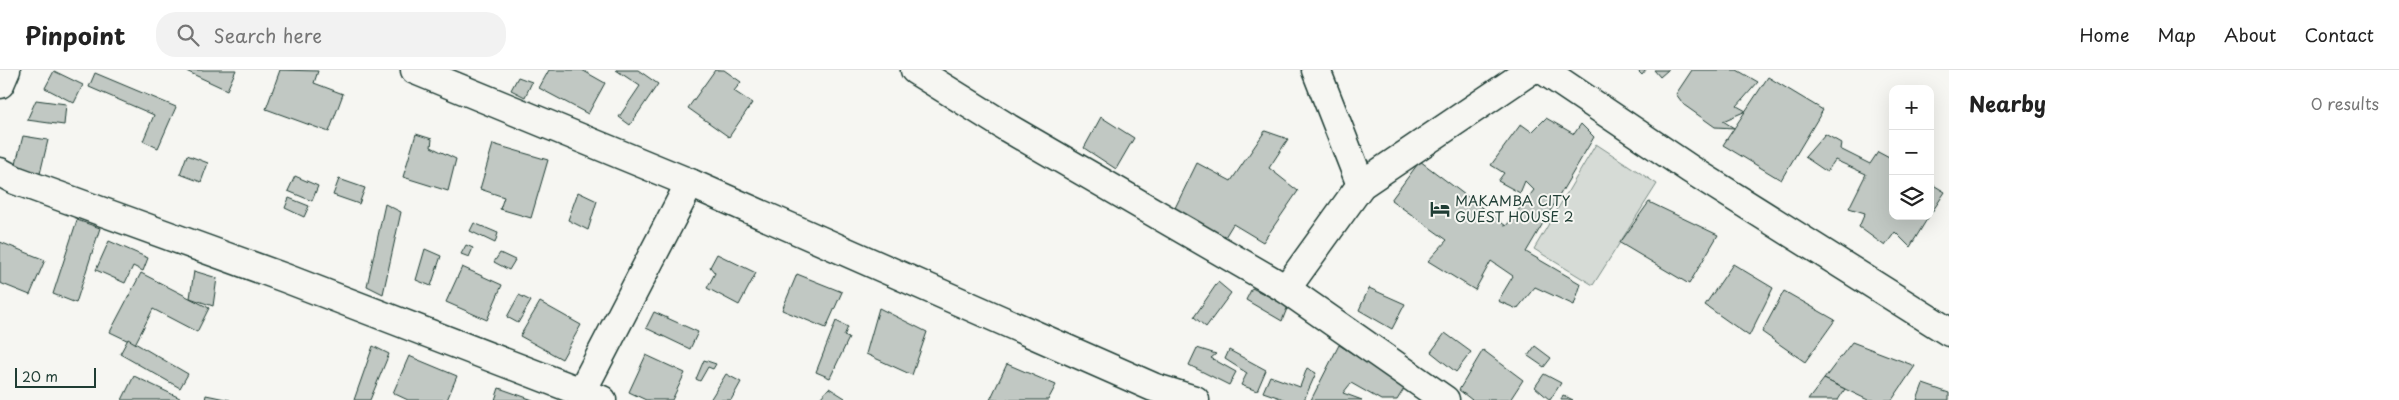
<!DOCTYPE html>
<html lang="en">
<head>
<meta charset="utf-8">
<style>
  body { margin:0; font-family:"Playpen Sans",sans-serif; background:#f2f2f2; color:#222 }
  .controls { position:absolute; right:15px; top:15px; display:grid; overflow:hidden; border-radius:10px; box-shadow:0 5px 20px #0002 }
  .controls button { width:45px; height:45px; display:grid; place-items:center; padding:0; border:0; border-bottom:1px solid #e0e0e0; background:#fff; color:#222; font:25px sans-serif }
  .scale { position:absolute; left:15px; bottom:12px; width:81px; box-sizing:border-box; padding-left:5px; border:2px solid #1f3d34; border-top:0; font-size:14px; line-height:18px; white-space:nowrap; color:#1f3d34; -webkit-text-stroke:4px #f6f6f2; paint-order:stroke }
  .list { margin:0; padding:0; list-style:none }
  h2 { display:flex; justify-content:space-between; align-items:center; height:65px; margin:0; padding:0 20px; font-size:21px }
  h2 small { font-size:16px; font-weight:400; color:#767676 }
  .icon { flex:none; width:28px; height:28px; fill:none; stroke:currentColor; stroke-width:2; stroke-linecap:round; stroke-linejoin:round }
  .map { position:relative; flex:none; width:1949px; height:330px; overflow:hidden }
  header { display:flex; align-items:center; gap:30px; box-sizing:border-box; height:70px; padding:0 25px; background:#fff; border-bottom:1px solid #e0e0e0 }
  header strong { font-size:24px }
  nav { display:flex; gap:28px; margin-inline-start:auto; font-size:18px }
  .search { width:350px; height:45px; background:#f2f2f2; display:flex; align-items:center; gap:12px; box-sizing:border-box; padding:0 18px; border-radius:20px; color:#767676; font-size:19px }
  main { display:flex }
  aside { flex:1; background:#fff }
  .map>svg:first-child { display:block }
  .green { fill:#d6dbd6; stroke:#7a8c85 }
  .building { fill:#c1c8c3; stroke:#1f3d34 }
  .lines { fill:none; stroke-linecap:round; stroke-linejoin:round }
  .minor-casing { stroke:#1f3d34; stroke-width:31 }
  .minor { stroke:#f6f6f2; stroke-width:28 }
  .labels { text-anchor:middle; stroke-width:4; stroke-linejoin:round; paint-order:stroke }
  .poi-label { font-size:14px; fill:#1f3d34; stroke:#f6f6f2; text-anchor:start }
</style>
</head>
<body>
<header>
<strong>Pinpoint</strong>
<div class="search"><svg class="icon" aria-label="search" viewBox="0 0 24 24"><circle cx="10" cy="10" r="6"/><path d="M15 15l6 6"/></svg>Search here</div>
<nav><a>Home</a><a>Map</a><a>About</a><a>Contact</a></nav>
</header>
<main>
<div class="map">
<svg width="1949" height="330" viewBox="0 0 1949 330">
  <rect width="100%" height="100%" fill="#f6f6f2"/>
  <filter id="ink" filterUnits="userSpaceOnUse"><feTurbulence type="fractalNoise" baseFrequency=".02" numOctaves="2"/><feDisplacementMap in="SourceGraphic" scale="10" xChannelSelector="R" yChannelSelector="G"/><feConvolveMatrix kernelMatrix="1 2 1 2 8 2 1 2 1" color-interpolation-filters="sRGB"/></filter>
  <g filter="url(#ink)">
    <path class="green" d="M1596 74 1657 114 1593 215 1534 179Z"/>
    <g class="building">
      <path d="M184 0H236L227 20Z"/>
      <path d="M280 0 318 1 314 13 343 24 329 62 266 39Z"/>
      <path d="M549 0H582L605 13 588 44 539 18Z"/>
      <path d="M616 0H638L658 14 630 55 619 47 640 16Z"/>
      <path d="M715 0H724L741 12 734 21 752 33 729 67 688 38Z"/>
      <path d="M1637 0H1646L1642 5Z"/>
      <path d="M1654 0H1668L1660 7Z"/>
      <path d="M1692 0H1737L1758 12 1737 36 1746 41 1723 51 1734 58 1715 57 1684 35 1676 24Z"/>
      <path d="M54 1 83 15 74 33 45 18Z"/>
      <path d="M95 3 176 37 158 78 143 71 154 45 89 17Z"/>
      <path d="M518 7 532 12 525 27 511 20Z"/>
      <path d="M1768 7 1823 40 1781 110 1723 75Z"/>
      <path d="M36 30 66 34 64 55 27 50Z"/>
      <path d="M1101 47 1134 68 1116 99 1084 78Z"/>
      <path d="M1546 48 1574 64 1581 54 1594 67 1526 182 1581 214 1574 235 1535 217 1517 239 1498 231 1513 206 1491 191 1475 220 1428 191 1447 170 1391 130 1420 91 1506 156 1534 120 1525 111 1520 123 1498 111 1504 103 1491 95 1521 54 1532 62Z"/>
      <path d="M1265 61 1288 69 1269 98 1298 121 1263 172 1233 154 1222 172 1174 140 1197 93 1231 111Z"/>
      <path d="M416 64 432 69 431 77 456 89 448 121 403 107Z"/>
      <path d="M1825 64 1841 73 1840 79 1870 94 1878 82 1893 90V146H1929L1910 177 1895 162 1885 176 1859 157 1865 143 1849 138 1866 104 1835 90 1827 102 1805 87Z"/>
      <path d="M23 66 48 70 39 108 14 101Z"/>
      <path d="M493 74 548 90 531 148 500 139 504 127 480 119Z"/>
      <path d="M187 85 208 93 201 112 180 104Z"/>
      <path d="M295 106 318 116 312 131 288 121Z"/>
      <path d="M339 109 365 118 359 134 333 125Z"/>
      <path d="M1930 113 1945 122 1930 145Z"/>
      <path d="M578 122 597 131 588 160 568 150Z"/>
      <path d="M289 128 309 136 304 147 285 138Z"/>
      <path d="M1649 132 1718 165 1689 214 1620 173Z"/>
      <path d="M385 134 401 142 383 224 367 216Z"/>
      <path d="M77 150 100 158 76 233 53 224Z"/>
      <path d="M474 153 498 163 495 173 470 161Z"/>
      <path d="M109 171 148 188 143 201 133 196 125 213 96 200Z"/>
      <path d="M0 172 45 190 30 225 0 213Z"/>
      <path d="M466 175 473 178 469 187 461 184Z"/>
      <path d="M425 179 441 186 431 216 416 210Z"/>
      <path d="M500 183 515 190 509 200 494 192Z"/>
      <path d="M717 184 756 203 739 235 707 218 715 203 710 197Z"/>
      <path d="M1733 194 1773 218 1749 266 1705 235Z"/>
      <path d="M462 197 502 215 487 250 446 232Z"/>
      <path d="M194 201 217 208 213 236 190 228Z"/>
      <path d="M141 203 209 238 197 262 153 239 135 274 110 262Z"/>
      <path d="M797 204 842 222 826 258 782 240Z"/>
      <path d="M1218 212 1231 223 1206 257 1194 247Z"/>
      <path d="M1252 218 1288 236 1282 251 1246 230Z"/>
      <path d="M1369 218 1405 234 1392 259 1359 240Z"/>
      <path d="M1784 221 1835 250 1805 292 1762 262Z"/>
      <path d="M519 225 531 231 518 253 507 247Z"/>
      <path d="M540 232 581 255 562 289 520 266Z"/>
      <path d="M879 238 927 262 912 305 866 284Z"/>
      <path d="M654 242 698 262 690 279 646 258Z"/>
      <path d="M836 251 848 257 844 266 849 268 830 308 816 302Z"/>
      <path d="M1445 263 1471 282 1456 302 1431 282Z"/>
      <path d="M128 269 188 304 180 318 120 284Z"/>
      <path d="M1852 272 1915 296 1892 330H1868L1824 309Z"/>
      <path d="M1339 275 1405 317 1397 330H1381L1351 313 1343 323 1362 330H1311Z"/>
      <path d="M373 276 389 284 370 330H354Z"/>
      <path d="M1535 276 1551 288 1544 297 1528 286Z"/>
      <path d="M1197 278 1216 284 1211 288 1236 302 1229 315 1189 295Z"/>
      <path d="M1229 280 1266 300 1257 321 1241 315 1247 303 1225 289Z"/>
      <path d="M1483 280 1523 310 1510 330H1472L1459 320Z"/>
      <path d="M646 285 685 303 672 330H646L629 322Z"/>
      <path d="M409 286 457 306 447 330H408L393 323Z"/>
      <path d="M704 290 716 294 713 299 708 297 700 311 696 309Z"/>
      <path d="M1007 294 1056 315 1048 330H990Z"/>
      <path d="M1307 298 1316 303 1304 330H1286L1263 322 1270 306 1300 317Z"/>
      <path d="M726 304 741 312 731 330H710Z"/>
      <path d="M1544 304 1561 313 1550 330 1535 317Z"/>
      <path d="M134 306 182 329V330H122Z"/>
      <path d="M1824 309 1845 319 1838 330H1808Z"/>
      <path d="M1923 314 1949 323V330H1917Z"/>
      <path d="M499 318 533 330H495Z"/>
      <path d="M829 318 845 328 843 330 820 328Z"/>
      <path d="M206 325 230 330H205Z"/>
      <path d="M1563 325 1573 330H1561Z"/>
    </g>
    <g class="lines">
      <defs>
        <g id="minor">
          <path d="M415 0 690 113 1153 317 1195 330"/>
          <path d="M915 0 1008 58 1286 219 1445 330"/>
          <path d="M1316 0 1361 115"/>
          <path d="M1543 0 1690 99 1949 262"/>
          <path d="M0 14 6 0"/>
          <path d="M0 102 15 110 285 208 602 330"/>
          <path d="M1286 219 1361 115 1531 0"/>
          <path d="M582 321 690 113"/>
        </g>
      </defs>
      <use href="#minor" class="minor-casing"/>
      <use href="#minor" class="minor"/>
    </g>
  </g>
  <defs>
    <symbol id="hotel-bare" viewBox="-9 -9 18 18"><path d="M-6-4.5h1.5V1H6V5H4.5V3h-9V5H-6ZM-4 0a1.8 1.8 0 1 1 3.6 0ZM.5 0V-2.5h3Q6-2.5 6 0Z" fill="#1f3d34" stroke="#f6f6f2" stroke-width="2.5" paint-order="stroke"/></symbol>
  </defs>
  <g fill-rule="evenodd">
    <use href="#hotel-bare" x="1426" y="125" width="28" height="28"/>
  </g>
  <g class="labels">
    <g class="poi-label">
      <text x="1455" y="136">MAKAMBA CITY<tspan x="1455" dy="16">GUEST HOUSE 2</tspan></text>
    </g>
  </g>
</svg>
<div class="controls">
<button>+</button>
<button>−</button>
<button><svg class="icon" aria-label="layers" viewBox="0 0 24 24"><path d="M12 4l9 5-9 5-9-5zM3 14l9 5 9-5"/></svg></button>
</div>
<div class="scale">20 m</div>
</div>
<aside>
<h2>Nearby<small>0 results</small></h2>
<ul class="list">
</ul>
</aside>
</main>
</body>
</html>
